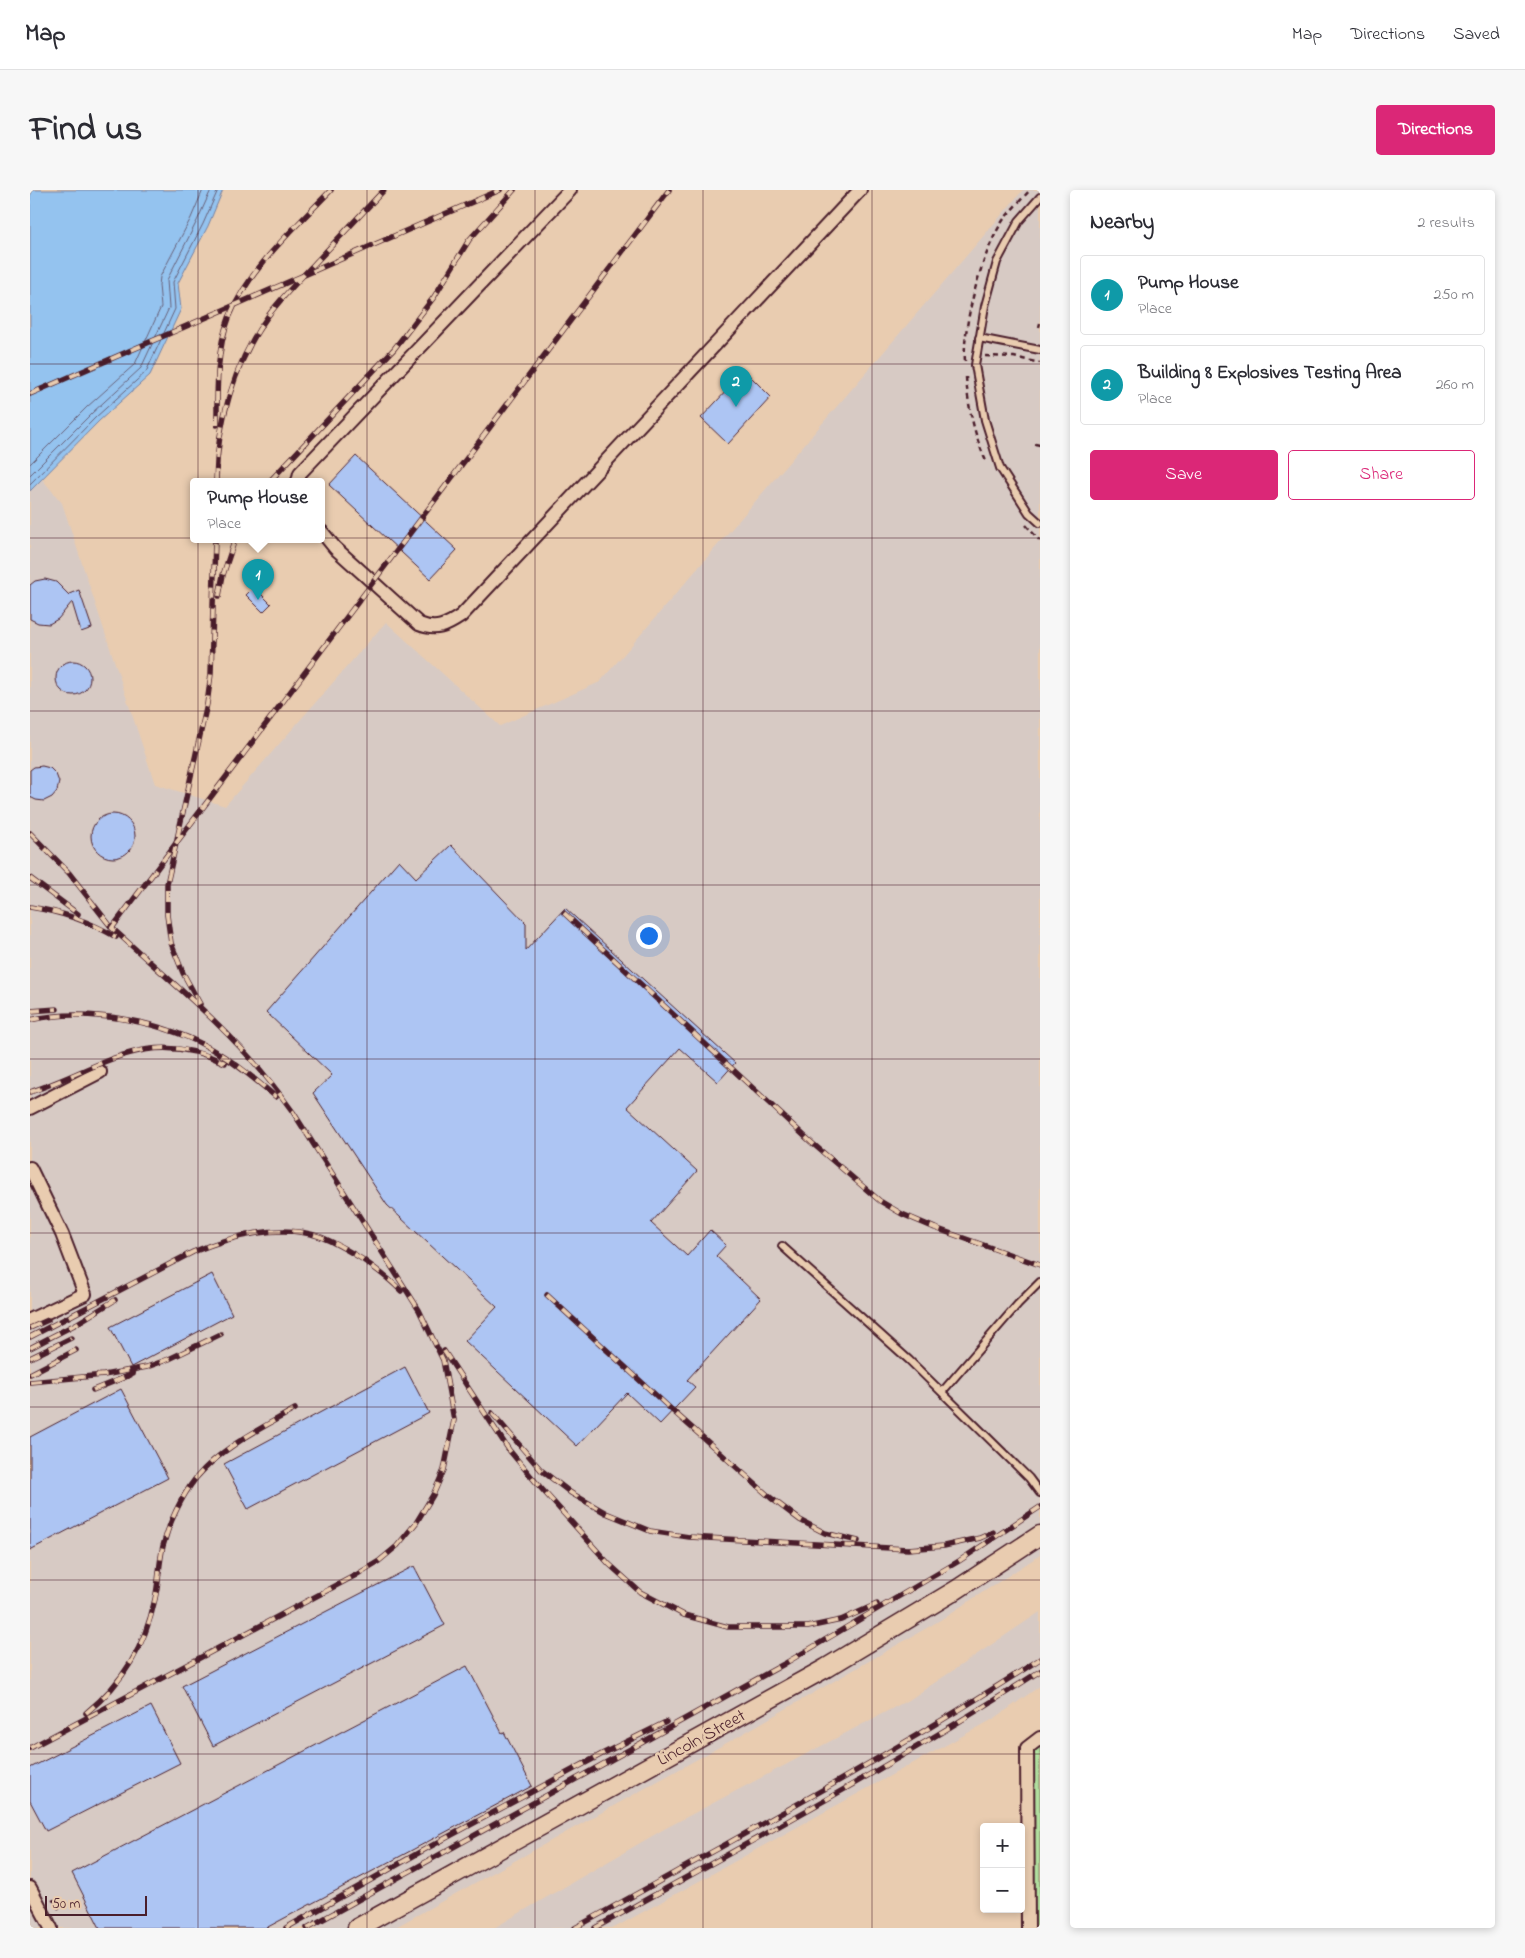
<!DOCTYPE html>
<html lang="en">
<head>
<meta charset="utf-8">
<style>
  body { margin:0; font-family:"Indie Flower",sans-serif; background:#f7f7f7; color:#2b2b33 }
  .controls { position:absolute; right:15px; bottom:15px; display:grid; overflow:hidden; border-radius:5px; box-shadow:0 2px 8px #0003 }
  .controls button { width:45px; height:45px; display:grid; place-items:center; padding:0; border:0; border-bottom:1px solid #e1e1e2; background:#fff; color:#2b2b33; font:25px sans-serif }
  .scale { position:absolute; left:15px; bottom:12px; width:102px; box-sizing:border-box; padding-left:5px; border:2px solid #4a1f2b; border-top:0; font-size:14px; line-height:18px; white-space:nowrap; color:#4a1f2b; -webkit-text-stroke:4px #e9ccb0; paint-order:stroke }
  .you { position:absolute; left:618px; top:745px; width:18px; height:18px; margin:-12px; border:4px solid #fff; border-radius:50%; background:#1a73e8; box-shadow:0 0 0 8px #1a73e833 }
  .badge { display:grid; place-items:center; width:32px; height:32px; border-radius:50%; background:#db2777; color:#fff; font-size:16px; font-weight:700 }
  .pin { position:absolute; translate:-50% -41px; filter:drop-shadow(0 1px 2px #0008) }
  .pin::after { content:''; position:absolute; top:26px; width:18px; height:15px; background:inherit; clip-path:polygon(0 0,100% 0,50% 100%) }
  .popup { position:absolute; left:160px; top:288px; width:135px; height:65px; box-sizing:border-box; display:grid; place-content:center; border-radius:5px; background:#fff; filter:drop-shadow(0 1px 4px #0005); font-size:16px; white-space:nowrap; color:#7c7c81 }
  .popup b { font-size:19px; color:#2b2b33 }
  .popup::after { content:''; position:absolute; left:50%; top:100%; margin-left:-10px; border:10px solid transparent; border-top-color:#fff }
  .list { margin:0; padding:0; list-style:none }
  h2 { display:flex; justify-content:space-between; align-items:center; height:65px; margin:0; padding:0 20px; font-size:21px }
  h2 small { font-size:16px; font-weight:400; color:#7c7c81 }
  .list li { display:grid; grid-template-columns:32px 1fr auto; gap:15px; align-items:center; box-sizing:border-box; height:80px; margin:0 10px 10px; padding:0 10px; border:1px solid #e1e1e2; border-radius:5px }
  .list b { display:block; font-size:19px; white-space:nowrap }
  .list p { margin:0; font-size:16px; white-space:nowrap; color:#7c7c81 }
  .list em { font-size:16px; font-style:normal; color:#7c7c81 }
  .actions { display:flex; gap:10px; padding:15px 20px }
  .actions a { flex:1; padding:11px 0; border:1px solid #db2777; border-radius:5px; text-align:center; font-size:18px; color:#db2777 }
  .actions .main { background:#db2777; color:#fff }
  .map { position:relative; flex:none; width:1010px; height:1738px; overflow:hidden; border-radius:5px }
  header { display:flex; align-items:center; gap:30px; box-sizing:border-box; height:70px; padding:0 25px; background:#fff; border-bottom:1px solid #e1e1e2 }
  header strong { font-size:24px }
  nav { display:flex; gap:28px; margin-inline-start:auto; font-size:18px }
  .intro { display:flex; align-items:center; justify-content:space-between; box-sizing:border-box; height:120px; padding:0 30px }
  h1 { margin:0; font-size:35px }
  .button { padding:12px 22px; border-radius:5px; background:#db2777; color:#fff; font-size:18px; font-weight:700 }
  main { display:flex; gap:30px; padding:0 30px }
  aside { flex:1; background:#fff; border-radius:5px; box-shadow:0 2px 8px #0003 }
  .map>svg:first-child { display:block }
  .built { fill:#d7cac4 }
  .green { fill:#b1e09f; stroke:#7e8065 }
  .water { fill:#94c3ef; stroke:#7681a1 }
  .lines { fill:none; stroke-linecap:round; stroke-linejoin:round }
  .shore { stroke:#686179; stroke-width:1 }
  .building { fill:#adc5f3; stroke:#4a1f2b }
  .lane-casing { stroke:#4a1f2b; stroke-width:10 }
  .street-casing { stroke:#4a1f2b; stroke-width:16 }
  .secondary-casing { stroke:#4a1f2b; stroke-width:21 }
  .path { stroke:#4a1f2b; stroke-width:2.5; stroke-dasharray:5 4; stroke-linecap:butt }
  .lane { stroke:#e9ccb0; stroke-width:6 }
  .street { stroke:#e9ccb0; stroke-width:12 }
  .secondary { stroke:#e9ccb0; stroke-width:18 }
  .rail-casing { stroke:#4a1f2b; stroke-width:5.5 }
  .rail { stroke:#e9ccb0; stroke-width:4; stroke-dasharray:11; stroke-linecap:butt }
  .grid { fill:none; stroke:#4a1f2b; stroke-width:1; stroke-opacity:0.55 }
  .labels { text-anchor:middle; stroke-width:5; stroke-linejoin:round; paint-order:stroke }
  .street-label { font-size:18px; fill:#4a1f2b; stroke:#e9ccb0 }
</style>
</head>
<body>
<header>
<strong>Map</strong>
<nav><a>Map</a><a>Directions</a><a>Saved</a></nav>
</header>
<div class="intro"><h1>Find us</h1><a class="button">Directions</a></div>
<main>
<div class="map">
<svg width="1010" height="1738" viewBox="0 0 1010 1738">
  <rect width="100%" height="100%" fill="#e9ccb0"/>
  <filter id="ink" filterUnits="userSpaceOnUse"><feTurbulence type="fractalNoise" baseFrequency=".02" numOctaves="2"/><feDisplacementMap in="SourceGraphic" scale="10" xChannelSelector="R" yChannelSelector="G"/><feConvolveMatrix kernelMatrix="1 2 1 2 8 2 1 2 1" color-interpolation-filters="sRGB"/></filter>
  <g filter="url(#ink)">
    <g class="built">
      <path d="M993 0H1010V1365L907 1432 700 1551 364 1738H0V301L12 289 32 313 125 594 195 616 356 432 470 536 570 492Z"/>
      <path d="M1010 1422V1496L965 1528 584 1738H464L636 1638 882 1508Z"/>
    </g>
    <path class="green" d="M1010 1554V1738H1000L997 1563Z"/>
    <path class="water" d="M3 0H193L178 36 148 93 151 119 120 185 69 231 0 301V6Z"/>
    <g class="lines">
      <g class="shore">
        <path d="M0 274 57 217 105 174 131 117 129 95 130 87 161 28 173 0"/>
        <path d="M0 285 62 223 111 178 139 118 137 90 167 31 181 0"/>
        <path d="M0 294 66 227 116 182 145 119 143 92 173 34 188 0"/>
      </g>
    </g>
    <g class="building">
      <path d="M715 181 741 207 698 254 671 228Z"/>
      <path d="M326 266 427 360 400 389 299 295Z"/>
      <path d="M15 389 26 392 40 406 39 404 49 400 62 438 51 442 42 412 28 429 19 434 8 433 0 429V395L5 391Z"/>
      <path d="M224 397 241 414 233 422 216 405Z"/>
      <circle cx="43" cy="488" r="17"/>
      <path d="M12 576 20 578 26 584 29 592 27 601 22 607 14 611 6 610 0 607V580L4 577Z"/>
      <circle cx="83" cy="646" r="22"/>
      <path d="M421 655 496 733V760L535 718 705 873 688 892 650 858 597 917 667 981 621 1033 657 1066 680 1040 696 1055 686 1066 731 1109 657 1190 665 1197 630 1234 597 1203 547 1256 435 1151 467 1117 357 1015 283 903 302 885 236 822 369 670 386 688Z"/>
      <path d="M182 1084 202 1124 101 1177 80 1137Z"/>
      <path d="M375 1177 399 1223 218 1319 194 1274Z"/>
      <path d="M91 1199 138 1288 0 1360V1247Z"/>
      <path d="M384 1376 415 1435 183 1556 152 1496Z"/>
      <path d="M437 1476 472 1543 474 1542 502 1596 236 1738H70L42 1683Z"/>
      <path d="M121 1516 150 1573 16 1641 0 1611V1578Z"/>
    </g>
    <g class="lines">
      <defs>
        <g id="lane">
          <path d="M1010 7 989 31 967 72 955 116 945 175 955 230 970 278 999 323 1010 333"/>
          <path d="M949 148 1010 160"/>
          <path d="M752 1056 879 1170 999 1288 1010 1303"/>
          <path d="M912 1202 988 1114 1010 1092"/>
        </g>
        <g id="street">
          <path d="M268 291 270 283 540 0"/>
          <path d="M292 342 305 358 389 434C406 441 416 436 431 426L830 0"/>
          <path d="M0 918 70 882"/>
          <path d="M0 978 32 1044 55 1104 0 1130"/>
          <path d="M0 1698 21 1738"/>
          <path d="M998 1738 997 1558 1010 1548"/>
        </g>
        <path id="secondary" d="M327 1738 796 1478 926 1400 1010 1345"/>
      </defs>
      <use href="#lane" class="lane-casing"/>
      <use href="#street" class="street-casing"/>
      <use href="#secondary" class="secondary-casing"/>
      <g class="path">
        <path d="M1009 137 1010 133"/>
        <path d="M955 166 984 167 1010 173"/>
        <path d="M935 171C932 134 953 59 974 29 982 19 992 9 1000 0"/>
        <path d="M936 187C938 216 944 245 956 271"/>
        <path d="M1005 254 1010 255"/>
        <path d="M996 335 1010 351"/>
        <path d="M22 1711 24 1710 29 1719"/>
      </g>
      <use href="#lane" class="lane"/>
      <use href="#street" class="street"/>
      <use href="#secondary" class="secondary"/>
      <defs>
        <g id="rail">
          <path d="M0 204 470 0"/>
          <path d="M187 235C187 201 186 161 199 128 219 78 264 39 301 0"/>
          <path d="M186 291C187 234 204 173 238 126 252 107 269 90 286 72 309 48 331 24 354 0"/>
          <path d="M240 291 364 159 404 107 439 50 484 0"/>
          <path d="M189 406 193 385 205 349"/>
          <path d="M0 643 39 683 82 738"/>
          <path d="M0 688 48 724"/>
          <path d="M0 717C32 722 59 731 86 747"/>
          <path d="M534 723 782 953 850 1011 872 1024 905 1038 1010 1075"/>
          <path d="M170 814 153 783 141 753 137 725V694L177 514 181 484 185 349"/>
          <path d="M0 821 27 819"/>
          <path d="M0 830C58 817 137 831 188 863 209 875 227 891 246 907"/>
          <path d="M0 902C70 879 117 835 195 873"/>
          <path d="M517 1105 643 1221 741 1308 770 1330 795 1343 828 1351"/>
          <path d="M0 1138 18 1130"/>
          <path d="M0 1147 163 1062C201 1046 251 1033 291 1047 306 1053 319 1061 332 1069 346 1079 360 1089 371 1101"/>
          <path d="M0 1158 46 1134 85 1110"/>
          <path d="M414 1161 479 1260 510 1297 579 1374 610 1402 654 1425 698 1437H778L811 1430 847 1414"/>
          <path d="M0 1168 41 1148"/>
          <path d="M0 1184 46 1160"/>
          <path d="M0 1192 74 1185 117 1177 139 1169 191 1144"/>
          <path d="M63 1200 103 1184"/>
          <path d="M462 1223 511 1280 541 1303 576 1323 620 1341 659 1347 878 1359 914 1356 950 1348 963 1342"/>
          <path d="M56 1523C94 1492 115 1456 125 1409 129 1391 129 1373 133 1356 139 1333 151 1307 166 1288 192 1257 230 1239 265 1219"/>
          <path d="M0 1558 326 1385 349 1371 367 1356 386 1333 403 1305 414 1280 424 1230 413 1170 389 1120 263 922C250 904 236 886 221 869 179 822 129 781 82 738L639 0"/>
          <path d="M256 1738 390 1662 574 1563 636 1532"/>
          <path d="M277 1738 754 1474 929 1371 1010 1317"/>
          <path d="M545 1738C701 1651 860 1566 1010 1469"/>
          <path d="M565 1738C714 1655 866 1574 1010 1481"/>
        </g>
      </defs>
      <use href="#rail" class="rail-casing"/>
      <use href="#rail" class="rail"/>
    </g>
  </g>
  <path class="grid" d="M168 0V1738M337 0V1738M505 0V1738M673 0V1738M842 0V1738M0 174H1010M0 348H1010M0 521H1010M0 695H1010M0 869H1010M0 1043H1010M0 1217H1010M0 1390H1010M0 1564H1010"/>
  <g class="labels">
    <g class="street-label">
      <text transform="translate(671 1547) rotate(-29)" y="6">Lincoln Street</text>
    </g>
  </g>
</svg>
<div class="controls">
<button>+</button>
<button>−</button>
</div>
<div class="scale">50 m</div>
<div class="you"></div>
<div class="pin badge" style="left:228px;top:410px;background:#0f9aa8">1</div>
<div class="popup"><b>Pump House</b>Place</div>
<div class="pin badge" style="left:706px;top:217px;background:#0f9aa8">2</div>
</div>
<aside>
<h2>Nearby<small>2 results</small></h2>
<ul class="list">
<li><span class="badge" style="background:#0f9aa8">1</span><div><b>Pump House</b><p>Place</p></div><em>250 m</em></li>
<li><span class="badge" style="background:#0f9aa8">2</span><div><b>Building 8 Explosives Testing Area</b><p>Place</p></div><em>260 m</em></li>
</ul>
<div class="actions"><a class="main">Save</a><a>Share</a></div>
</aside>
</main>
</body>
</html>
